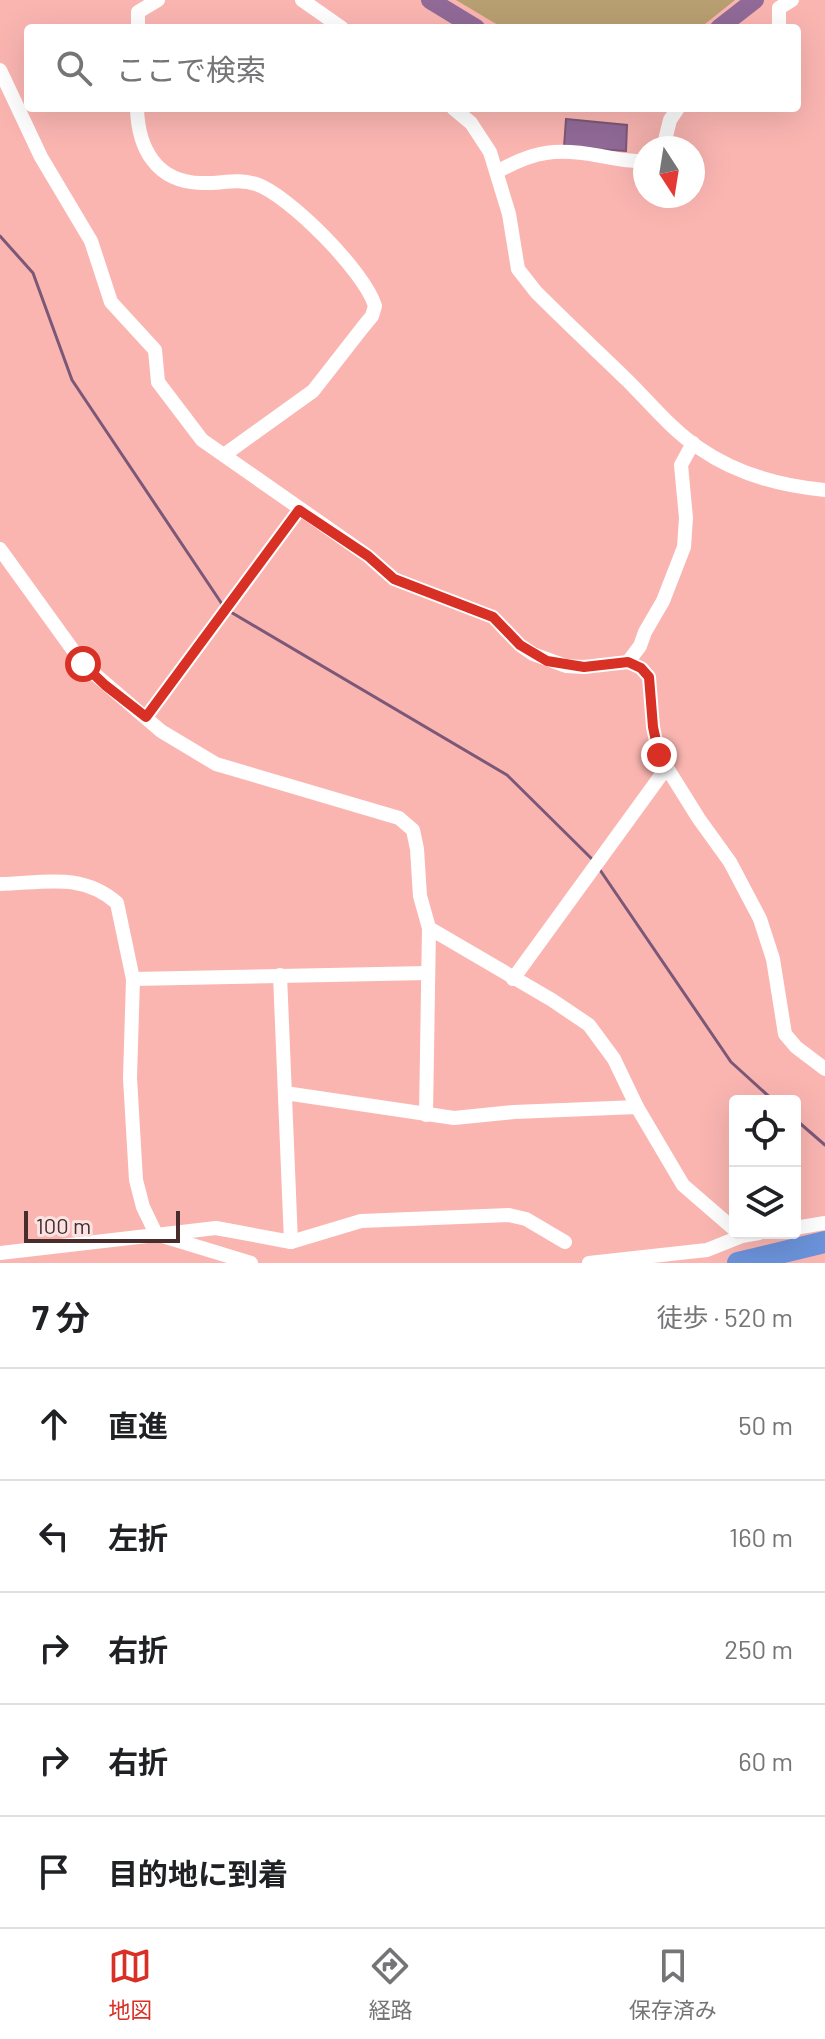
<!DOCTYPE html>
<html lang="ja">
<head>
<meta charset="utf-8">
<style>
  body { margin:0; font-family:Barlow,"Noto Sans JP",sans-serif; background:#f6f6f6; color:#202124 }
  .controls { position:absolute; right:24px; bottom:24px; display:grid; overflow:hidden; border-radius:8px; box-shadow:0 8px 32px #0002 }
  .controls button { width:72px; height:72px; display:grid; place-items:center; padding:0; border:0; border-bottom:2px solid #e0e0e0; background:#fff; color:#202124; font:40px sans-serif }
  .compass { position:absolute; left:633px; top:136px; width:72px; height:72px; border-radius:50%; background:#fff; box-shadow:0 8px 32px #0002; rotate:168deg }
  .scale { position:absolute; left:24px; bottom:20px; width:156px; box-sizing:border-box; padding-left:8px; border:4px solid #492d2c; border-top:0; font-size:22px; line-height:28px; white-space:nowrap; color:#492d2c; -webkit-text-stroke:6px #fae4e3; paint-order:stroke }
  .stop { position:absolute; width:24px; height:24px; margin:-18px; border:6px solid #d93025; border-radius:50%; background:#fff }
  .stop.end { background:#d93025; border-color:#fff; box-shadow:0 2px 8px #0008 }
  .list { margin:0; padding:0; list-style:none }
  h2 { display:flex; justify-content:space-between; align-items:center; height:104px; margin:0; padding:0 32px; font-size:34px }
  h2 small { font-size:26px; font-weight:400; color:#757577 }
  .list li { display:grid; grid-template-columns:52px 1fr auto; gap:24px; align-items:center; box-sizing:border-box; height:112px; padding:0 32px; border-top:2px solid #e0e0e0 }
  .list b { display:block; font-size:30px; white-space:nowrap }
  .list em { font-size:26px; font-style:normal; color:#757577 }
  .icon { flex:none; width:44px; height:44px; fill:none; stroke:currentColor; stroke-width:2; stroke-linecap:round; stroke-linejoin:round }
  .map { position:relative; flex:none; width:825px; height:1263px; overflow:hidden }
  .search { position:absolute; background:#fff; box-shadow:0 8px 32px #0002; left:24px; right:24px; top:24px; height:88px; display:flex; align-items:center; gap:20px; box-sizing:border-box; padding:0 28px; border-radius:8px; color:#757577; font-size:30px }
  .sheet { height:664px; background:#fff }
  nav { display:flex; justify-content:space-around; align-items:center; box-sizing:border-box; height:112px; border-top:2px solid #e0e0e0; background:#fff; font-size:22px; color:#757577 }
  nav a { display:grid; justify-items:center; gap:4px }
  nav .on { color:#d93025 }
  .map>svg:first-child { display:block }
  .green { fill:#b89f71 }
  .water { fill:#916a97; stroke:#7b5877; stroke-width:2 }
  .lines { fill:none; stroke-linecap:round; stroke-linejoin:round }
  .stream { stroke:#7b5877; stroke-width:3 }
  .river { stroke:#916a97; stroke-width:18 }
  .minor { stroke:#fff; stroke-width:14 }
  .highway { stroke:#6b92da; stroke-width:22 }
  .route { stroke:#d93025; stroke-width:10 }
</style>
</head>
<body>
<div class="map">
<svg width="825" height="1263" viewBox="0 0 825 1263">
  <rect width="100%" height="100%" fill="#fab5b1"/>
  <path class="green" d="M456 0H735L700 28H503Z"/>
  <path class="water" d="M566 119 627 125 626 151 564 147Z"/>
  <g class="lines">
    <g class="stream">
      <path d="M0 236 33 273 72 380 224 607"/>
      <path d="M229 611 507 775 594 861"/>
      <path d="M598 867 731 1062 774 1101"/>
      <path d="M795 1119 825 1145"/>
    </g>
    <g class="river">
      <path d="M430 0 476 28"/>
      <path d="M719 28 755 0"/>
    </g>
    <g class="minor">
      <path d="M302 0 342 28"/>
      <path d="M138 28V12L158 0"/>
      <path d="M779 28V8L792 0"/>
      <path d="M0 70 41 157 91 241 111 302 155 350 158 382 202 440 368 556 394 579 493 617 520 645 533 654 566 666 584 667 628 662 641 668 649 677 653 727 659 755 699 819 730 862 760 919 773 959 785 1034 796 1047 825 1069"/>
      <path d="M137 108C138 148 156 182 201 183 220 184 237 178 256 184 289 195 365 272 375 306L372 316 363 327 313 391 224 455"/>
      <path d="M453 108 471 123 490 152 509 214 518 269 536 292C566 322 597 351 628 381 651 404 672 430 699 448 735 473 781 486 825 490"/>
      <path d="M663 148 670 120 678 108"/>
      <path d="M497 172C535 150 558 148 601 156 616 159 630 162 645 161"/>
      <path d="M0 549 83 664 161 731 216 764 399 818 413 830 417 849 420 896 429 928 426 1115"/>
      <path d="M628 662 640 646 645 632 663 601 684 547 686 518 681 465 693 443"/>
      <path d="M146 717 299 510"/>
      <path d="M0 884C44 883 82 872 117 903L133 979 130 1078 136 1180 143 1207 156 1234 251 1263"/>
      <path d="M429 928 552 1000 589 1025 614 1059 637 1107 683 1185 735 1230"/>
      <path d="M280 975 291 1242"/>
      <path d="M133 979 428 973"/>
      <path d="M513 979 667 767"/>
      <path d="M285 1093 454 1118 514 1112 637 1107"/>
      <path d="M795 1228 825 1223"/>
      <path d="M0 1253 216 1228 291 1242 361 1221 509 1215 526 1219 565 1242"/>
      <path d="M589 1263 707 1250 742 1236 759 1233"/>
    </g>
    <path class="highway" d="M738 1263 825 1242"/>
  </g>
  <g class="lines">
    <path class="route" d="M83 664 105 685 146 717 299 510 368 556 394 579 493 617 520 645 547 661 584 667 628 662 641 668 649 677 653 727 659 755"/>
  </g>
</svg>
<div class="controls">
<button><svg class="icon" aria-label="locate" viewBox="0 0 24 24"><circle cx="12" cy="12" r="6"/><path d="M12 2v4M12 18v4M2 12h4M18 12h4"/></svg></button>
<button><svg class="icon" aria-label="layers" viewBox="0 0 24 24"><path d="M12 4l9 5-9 5-9-5zM3 14l9 5 9-5"/></svg></button>
</div>
<svg class="compass" viewBox="-18 -18 36 36"><path d="M0-13l5 13h-10z" fill="#e53935"/><path d="M0 13l5-13h-10z" fill="#757577"/></svg>
<div class="scale">100 m</div>
<div class="stop" style="left:83px;top:664px"></div>
<div class="stop end" style="left:659px;top:755px"></div>
<div class="search"><svg class="icon" aria-label="search" viewBox="0 0 24 24"><circle cx="10" cy="10" r="6"/><path d="M15 15l6 6"/></svg>ここで検索</div>
</div>
<section class="sheet">
<h2>7 分<small>徒歩 · 520 m</small></h2>
<ul class="list">
<li><svg class="icon" aria-label="ahead" viewBox="0 0 24 24"><path d="M12 20V5M6 11l6-6 6 6"/></svg><div><b>直進</b></div><em>50 m</em></li>
<li><svg class="icon" aria-label="left" viewBox="0 0 24 24"><path d="M17 20v-9H6M10 6l-5 5 5 5"/></svg><div><b>左折</b></div><em>160 m</em></li>
<li><svg class="icon" aria-label="right" viewBox="0 0 24 24"><path d="M7 20v-9h11M14 6l5 5-5 5"/></svg><div><b>右折</b></div><em>250 m</em></li>
<li><svg class="icon" aria-label="right" viewBox="0 0 24 24"><path d="M7 20v-9h11M14 6l5 5-5 5"/></svg><div><b>右折</b></div><em>60 m</em></li>
<li><svg class="icon" aria-label="arrive" viewBox="0 0 24 24"><path d="M6 21V4h12l-3 4 3 4H6"/></svg><div><b>目的地に到着</b></div></li>
</ul>
</section>
<nav>
<a class="on"><svg class="icon" aria-label="map" viewBox="0 0 24 24"><path d="M3 6l6-2 6 2 6-2v14l-6 2-6-2-6 2zM9 4v14M15 6v14"/></svg>地図</a>
<a><svg class="icon" aria-label="directions" viewBox="0 0 24 24"><path d="M12 3l9 9-9 9-9-9zM9 14v-3h6M13 9l2 2-2 2"/></svg>経路</a>
<a><svg class="icon" aria-label="saved" viewBox="0 0 24 24"><path d="M7 4h10v16l-5-4-5 4z"/></svg>保存済み</a>
</nav>
</body>
</html>
